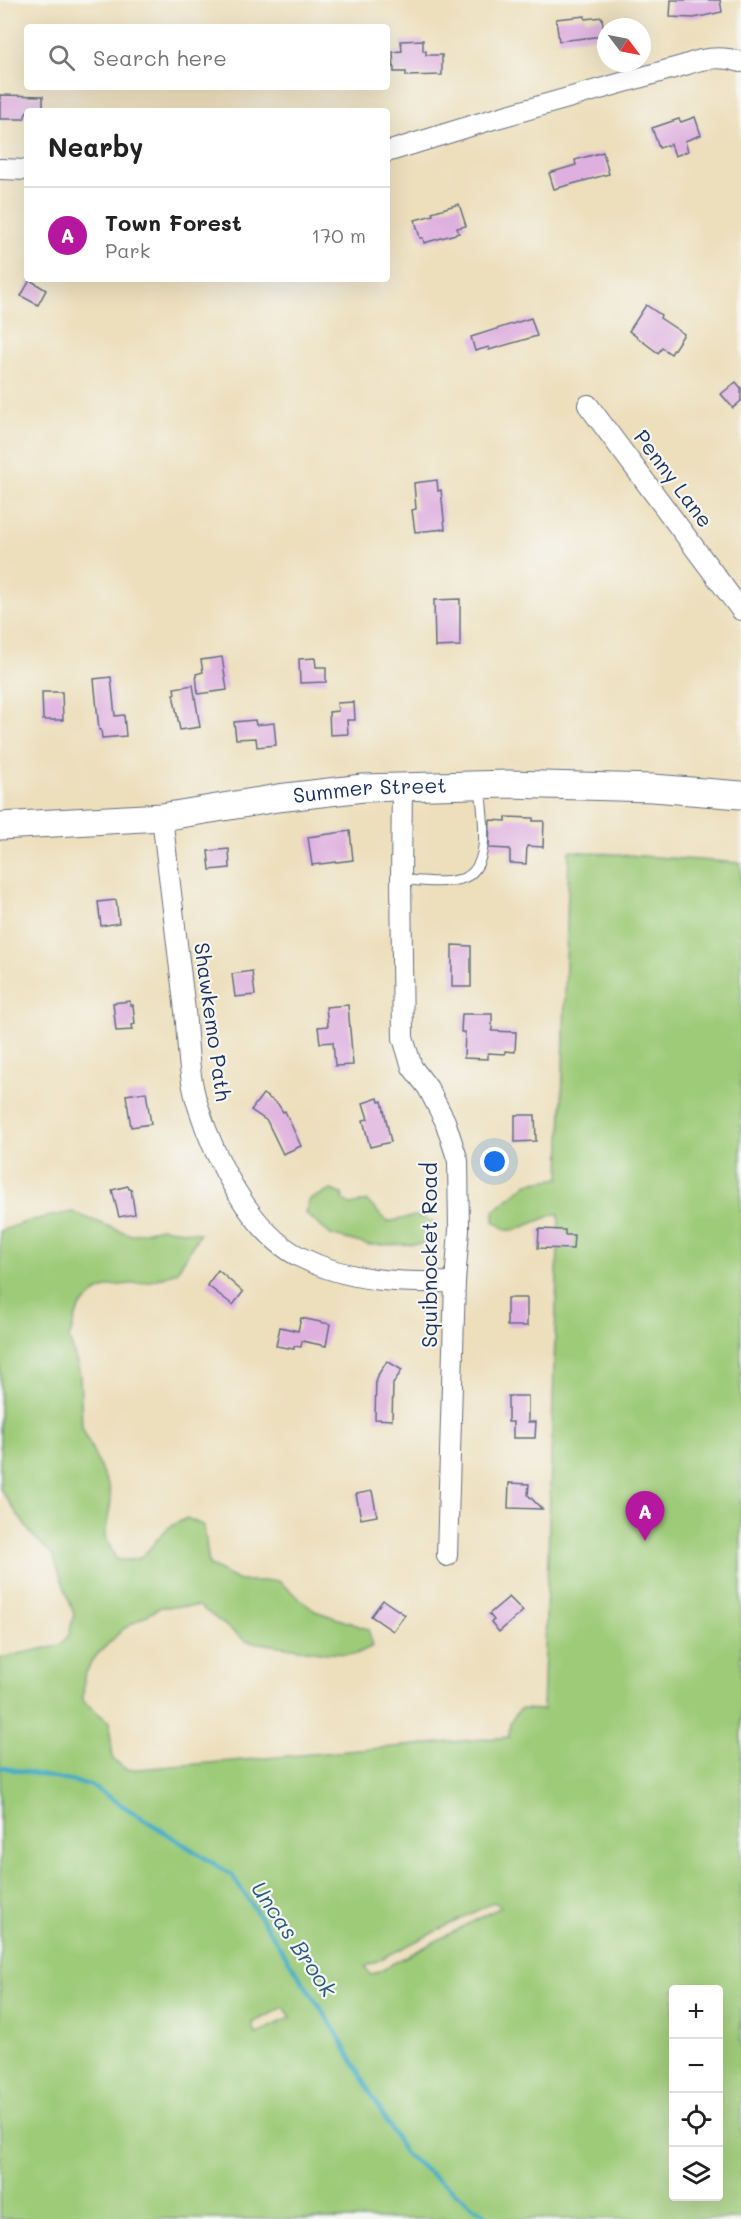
<!DOCTYPE html>
<html lang="en">
<head>
<meta charset="utf-8">
<style>
  body { margin:0; font-family:Mali,sans-serif; background:#f2f2f2; color:#222 }
  .controls { position:absolute; right:18px; bottom:18px; display:grid; overflow:hidden; border-radius:6px; box-shadow:0 6px 24px #0002 }
  .controls button { width:54px; height:54px; display:grid; place-items:center; padding:0; border:0; border-bottom:2px solid #e0e0e0; background:#fff; color:#222; font:30px sans-serif }
  .compass { position:absolute; left:597px; top:18px; width:54px; height:54px; border-radius:50%; background:#fff; box-shadow:0 6px 24px #0002; rotate:122deg }
  .you { position:absolute; left:495px; top:1162px; width:21px; height:21px; margin:-15px; border:4px solid #fff; border-radius:50%; background:#1a73e8; box-shadow:0 0 0 9px #1a73e833 }
  .badge { display:grid; place-items:center; width:39px; height:39px; border-radius:50%; background:#b5179e; color:#fff; font-size:20px; font-weight:700 }
  .pin { position:absolute; translate:-50% -50px; filter:drop-shadow(0 2px 3px #0008) }
  .pin::after { content:''; position:absolute; top:32px; width:21px; height:18px; background:inherit; clip-path:polygon(0 0,100% 0,50% 100%) }
  .list { margin:0; padding:0; list-style:none }
  h2 { display:flex; justify-content:space-between; align-items:center; height:78px; margin:0; padding:0 24px; font-size:26px }
  h2 small { font-size:20px; font-weight:400; color:#767676 }
  .list li { display:grid; grid-template-columns:39px 1fr auto; gap:18px; align-items:center; box-sizing:border-box; height:96px; padding:0 24px; border-top:2px solid #e0e0e0 }
  .list b { display:block; font-size:22px; white-space:nowrap }
  .list p { margin:0; font-size:20px; white-space:nowrap; color:#767676 }
  .list em { font-size:20px; font-style:normal; color:#767676 }
  .icon { flex:none; width:33px; height:33px; fill:none; stroke:currentColor; stroke-width:2; stroke-linecap:round; stroke-linejoin:round }
  .map { position:relative; flex:none; width:741px; height:2219px; overflow:hidden }
  .search { position:absolute; background:#fff; box-shadow:0 6px 24px #0002; left:24px; top:24px; width:366px; height:66px; display:flex; align-items:center; gap:15px; box-sizing:border-box; padding:0 21px; border-radius:6px; color:#767676; font-size:22px }
  .panel { position:absolute; background:#fff; box-shadow:0 6px 24px #0002; left:24px; top:108px; width:366px; height:174px; border-radius:6px }
  .map>svg:first-child { display:block }
  .green { fill:#9ecb78; stroke:#5c7d6b; stroke-width:1.5; fill-rule:evenodd }
  .lines { fill:none; stroke-linecap:round; stroke-linejoin:round }
  .stream { stroke:#43acc2; stroke-width:4.5 }
  .building { fill:#deafdf }
  .service-casing { stroke:#646d7f; stroke-width:11 }
  .minor-casing { stroke:#646d7f; stroke-width:22 }
  .secondary-casing { stroke:#646d7f; stroke-width:29 }
  .service { stroke:#fff; stroke-width:9 }
  .minor { stroke:#fff; stroke-width:20 }
  .secondary { stroke:#fff; stroke-width:27 }
  .labels { text-anchor:middle; stroke-width:4.5; stroke-linejoin:round; paint-order:stroke }
  .street-label { font-size:21px; fill:#1b2f5e; stroke:#f6f6f2 }
  .water-label { font-size:22px; font-style:italic; fill:#295b81; stroke:#f6f6f2 }
</style>
</head>
<body>
<div class="map">
<svg width="741" height="2219" viewBox="0 0 741 2219">
  <rect width="100%" height="100%" fill="#f6f6f2"/>
  <filter id="ink" filterUnits="userSpaceOnUse"><feTurbulence type="fractalNoise" baseFrequency=".0167" numOctaves="2"/><feDisplacementMap in="SourceGraphic" scale="12" xChannelSelector="R" yChannelSelector="G"/><feConvolveMatrix kernelMatrix="1 2 1 2 8 2 1 2 1" color-interpolation-filters="sRGB"/></filter>
  <filter id="wash" filterUnits="userSpaceOnUse"><feTurbulence type="fractalNoise" baseFrequency=".008" numOctaves="4" result="noise"/><feDisplacementMap in="SourceGraphic" scale="24" xChannelSelector="R" yChannelSelector="G"/><feGaussianBlur stdDeviation="1.35" result="paint"/><feColorMatrix in="noise" values="0 0 0 0 0 0 0 0 0 0 0 0 0 0 0 0 0 1.4 0 .05"/><feComposite in="paint" operator="in"/></filter>
  <g filter="url(#wash)">
    <rect width="100%" height="100%" fill="#eddfbc"/>
    <g class="green">
      <path d="M569 851 741 863V2219H0V1658L60 1645 69 1635 74 1614 53 1555 31 1534 0 1489V1231L32 1220 72 1212 131 1235 161 1228 200 1233 177 1272 149 1282 110 1286 95 1293 79 1308 69 1338 80 1374 82 1427 109 1487 111 1501 105 1536 116 1559C147 1565 147 1547 166 1530 171 1525 180 1522 187 1518L204 1526 209 1565 239 1581H278L315 1611 368 1629 373 1646 356 1654 327 1653 246 1641 199 1606 161 1607 123 1629 93 1659 84 1677 83 1701 109 1722 113 1759 127 1770 509 1737 510 1722 520 1709 543 1710 559 1214H555L516 1230H506L494 1221V1211L528 1183 560 1178ZM494 1902 501 1907 371 1975 365 1967ZM674 1990H718V2196H674ZM284 2007 291 2017 255 2035 252 2023Z"/>
      <path d="M331 1190 342 1194 344 1200 351 1205 367 1201 387 1222 416 1216 434 1222 429 1244 368 1245 331 1235 305 1213 310 1199Z"/>
    </g>
    <g class="lines">
      <path class="stream" d="M0 1767 90 1785 232 1875 335 2030 405 2154 490 2219"/>
    </g>
    <g id="blocks">
      <g class="building">
        <path d="M671 0H720L722 12 694 18 670 17Z"/>
        <path d="M585 16V19L602 17 604 36 559 41 556 19Z"/>
        <path d="M423 40V51H426V55H442V75L406 76V72H394L393 52 402 51 401 41Z"/>
        <path d="M0 95 43 96V111H27L24 119H0Z"/>
        <path d="M695 117 701 135 685 141 688 151 675 156 671 144 659 148 652 128 679 119 681 122Z"/>
        <path d="M603 152 609 174 554 189 549 173 576 165 575 160Z"/>
        <path d="M459 204 466 226 457 228 459 233 424 243 423 238H420L415 220 433 215 432 212Z"/>
        <path d="M30 280 46 290 38 305 21 296Z"/>
        <path d="M646 305 661 315 660 318 684 334 671 354 662 348 658 353 629 331Z"/>
        <path d="M531 318 537 336 489 350V347L475 351 471 337Z"/>
        <path d="M736 382 741 388V401L733 408 721 394Z"/>
        <path d="M437 480 438 491 441 490 445 529 415 532 412 510 416 509 414 483Z"/>
        <path d="M460 599V646L435 647 434 600Z"/>
        <path d="M222 657 227 690 198 694 196 674 203 672 201 660Z"/>
        <path d="M315 658 316 667H326V682L300 683 299 659Z"/>
        <path d="M111 677 115 716 124 715 126 736 102 738 101 730H99L94 679Z"/>
        <path d="M193 685 200 727 180 730 173 694H175L174 688Z"/>
        <path d="M42 692H62L63 720H43Z"/>
        <path d="M354 702 355 720H347L348 734 330 735 329 712 338 711 337 703Z"/>
        <path d="M255 720 256 725 274 723 276 745 257 747 256 738 236 739 234 722Z"/>
        <path d="M506 817 533 818V821H544L543 847 527 846 526 864 510 863V849L489 848 490 820 506 821Z"/>
        <path d="M350 831 353 860 312 865 308 837Z"/>
        <path d="M229 849 230 868 210 870 208 851Z"/>
        <path d="M116 900 119 923 101 926 98 902Z"/>
        <path d="M452 945 471 946V987H452Z"/>
        <path d="M252 971 255 995 235 997 232 974Z"/>
        <path d="M130 1001V1005H133L135 1024 132 1025 133 1030 116 1031 113 1003Z"/>
        <path d="M348 1005 353 1065 335 1066 333 1042 320 1043 318 1027 328 1026 326 1007Z"/>
        <path d="M462 1014H492V1031L516 1032 515 1052 505 1051V1054L488 1053V1059L464 1058 465 1032H461Z"/>
        <path d="M146 1092 151 1124 131 1127 126 1095Z"/>
        <path d="M263 1094 278 1104 283 1112 285 1111 301 1146 283 1154 267 1121 251 1110Z"/>
        <path d="M378 1098 379 1102 382 1101 391 1142 370 1147 363 1120 368 1119 363 1103Z"/>
        <path d="M515 1115H535L536 1141 515 1142Z"/>
        <path d="M128 1186 129 1189H131L135 1214 119 1217 112 1190Z"/>
        <path d="M539 1229 565 1230V1235H574L573 1249 538 1248Z"/>
        <path d="M218 1270 243 1292 233 1305 207 1285Z"/>
        <rect x="507" y="1298" width="20" height="28"/>
        <path d="M301 1318 330 1324 326 1346 302 1341 301 1347 294 1346V1349L276 1346 280 1327 298 1331Z"/>
        <path d="M387 1361 402 1370 393 1384 392 1420 375 1419 376 1378Z"/>
        <path d="M508 1396H528V1422H536L535 1438H513V1422H508Z"/>
        <path d="M509 1483 529 1484 528 1495 542 1509 508 1508Z"/>
        <path d="M372 1491 377 1516 361 1519 356 1494Z"/>
        <path d="M509 1597 523 1611 499 1632 491 1622 494 1620 489 1614Z"/>
        <path d="M383 1600 405 1615 393 1631 371 1616Z"/>
      </g>
    </g>
  </g>
  <g filter="url(#ink)">
    <use href="#blocks" fill-opacity="0" stroke="#646d7f" stroke-width="1.5"/>
    <g class="lines">
      <defs>
        <path id="service" d="M401 879C419 881 443 884 461 879 494 870 482 812 480 787"/>
        <g id="minor">
          <path d="M387 152 490 120 685 65C703 58 723 56 741 62"/>
          <path d="M0 169 27 170"/>
          <path d="M588 405 741 610"/>
          <path d="M402 786 401 879 403 1038 412 1067 428 1088 445 1121 458 1161 459 1230 455 1282 447 1556"/>
          <path d="M162 817C170 882 177 946 185 1011 188 1042 188 1076 198 1106 214 1157 250 1232 300 1257 349 1282 401 1283 455 1282"/>
        </g>
        <g id="secondary">
          <path id="s1" d="M0 826 162 817 278 798 363 788 508 784 653 788 741 795"/>
        </g>
      </defs>
      <use href="#service" class="service-casing"/>
      <use href="#minor" class="minor-casing"/>
      <use href="#secondary" class="secondary-casing"/>
      <use href="#service" class="service"/>
      <use href="#minor" class="minor"/>
      <use href="#secondary" class="secondary"/>
    </g>
  </g>
  <g class="labels">
    <g class="street-label">
      <text transform="translate(673 479) rotate(53)" y="7">Penny Lane</text>
      <text dy="7" stroke="none"><textPath href="#s1" startOffset="372">Summer Street</textPath></text>
      <text transform="translate(212 1022) rotate(82)" y="7">Shawkemo Path</text>
      <text transform="translate(430 1255) rotate(-90)" y="7">Squibnocket Road</text>
    </g>
    <g class="water-label">
      <text transform="translate(294 1939) rotate(56)" y="8">Uncas Brook</text>
    </g>
  </g>
</svg>
<div class="controls">
<button>+</button>
<button>−</button>
<button><svg class="icon" aria-label="locate" viewBox="0 0 24 24"><circle cx="12" cy="12" r="6"/><path d="M12 2v4M12 18v4M2 12h4M18 12h4"/></svg></button>
<button><svg class="icon" aria-label="layers" viewBox="0 0 24 24"><path d="M12 4l9 5-9 5-9-5zM3 14l9 5 9-5"/></svg></button>
</div>
<svg class="compass" viewBox="-18 -18 36 36"><path d="M0-13l5 13h-10z" fill="#e53935"/><path d="M0 13l5-13h-10z" fill="#767676"/></svg>
<div class="you"></div>
<div class="pin badge" style="left:645px;top:1541px">A</div>
<div class="search"><svg class="icon" aria-label="search" viewBox="0 0 24 24"><circle cx="10" cy="10" r="6"/><path d="M15 15l6 6"/></svg>Search here</div>
<section class="panel">
<h2>Nearby<small></small></h2>
<ul class="list">
<li><span class="badge">A</span><div><b>Town Forest</b><p>Park</p></div><em>170 m</em></li>
</ul>
</section>
</div>
</body>
</html>
